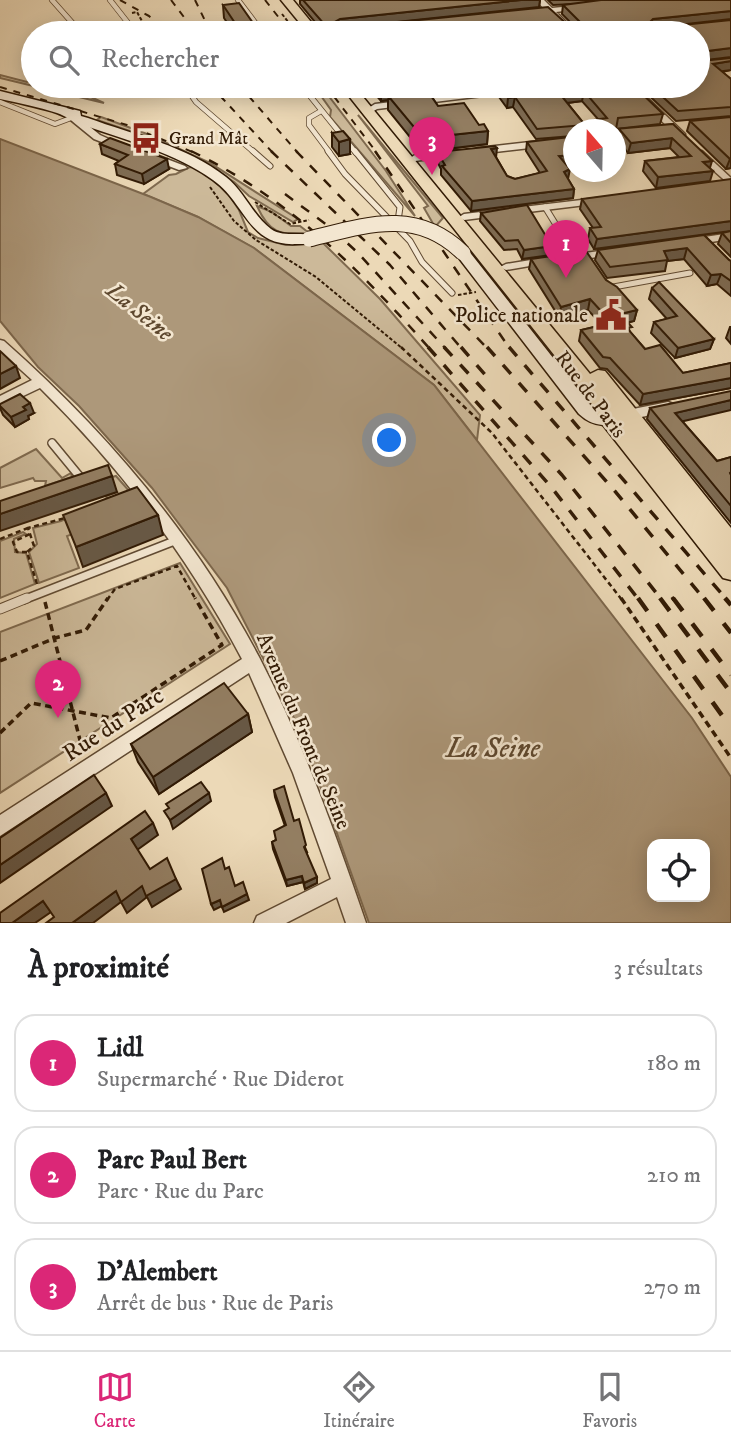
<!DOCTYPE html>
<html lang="fr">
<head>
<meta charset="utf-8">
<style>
  body { margin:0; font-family:"IM FELL DW Pica",serif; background:#f6f6f6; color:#202124 }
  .controls { position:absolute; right:21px; bottom:21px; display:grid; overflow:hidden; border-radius:14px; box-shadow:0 4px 18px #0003 }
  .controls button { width:63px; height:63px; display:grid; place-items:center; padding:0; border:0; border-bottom:2px solid #e0e0e0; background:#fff; color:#202124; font:35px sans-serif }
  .compass { position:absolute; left:563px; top:119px; width:63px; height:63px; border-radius:50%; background:#fff; box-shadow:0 4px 18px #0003; rotate:340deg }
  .you { position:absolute; left:390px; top:441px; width:24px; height:24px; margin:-18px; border:5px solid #fff; border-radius:50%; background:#1a73e8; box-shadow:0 0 0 10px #1a73e833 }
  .badge { display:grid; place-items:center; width:46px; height:46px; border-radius:50%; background:#db2777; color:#fff; font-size:23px; font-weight:700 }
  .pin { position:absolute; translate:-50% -58px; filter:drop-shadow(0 2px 4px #0008) }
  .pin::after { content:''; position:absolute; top:37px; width:24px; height:21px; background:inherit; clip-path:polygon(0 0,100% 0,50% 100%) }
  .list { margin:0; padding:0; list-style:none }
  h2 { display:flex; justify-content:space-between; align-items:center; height:91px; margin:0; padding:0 28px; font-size:30px }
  h2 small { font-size:23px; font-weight:400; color:#757577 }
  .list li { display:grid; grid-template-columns:46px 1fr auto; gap:21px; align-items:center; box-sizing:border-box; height:98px; margin:0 14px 14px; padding:0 14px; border:2px solid #e0e0e0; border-radius:21px }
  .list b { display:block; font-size:26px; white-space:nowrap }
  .list p { margin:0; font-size:23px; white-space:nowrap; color:#757577 }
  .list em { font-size:23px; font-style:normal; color:#757577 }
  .icon { flex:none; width:38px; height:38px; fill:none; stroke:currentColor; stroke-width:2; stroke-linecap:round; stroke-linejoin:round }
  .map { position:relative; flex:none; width:731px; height:923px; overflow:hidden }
  .search { position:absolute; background:#fff; box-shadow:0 4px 18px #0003; left:21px; right:21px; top:21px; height:77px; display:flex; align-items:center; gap:18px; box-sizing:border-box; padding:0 24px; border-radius:38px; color:#757577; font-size:26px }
  .sheet { height:427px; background:#fff }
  nav { display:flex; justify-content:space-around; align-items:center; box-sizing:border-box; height:98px; border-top:2px solid #e0e0e0; background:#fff; font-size:19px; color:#757577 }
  nav a { display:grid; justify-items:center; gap:4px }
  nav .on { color:#db2777 }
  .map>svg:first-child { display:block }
  .green { fill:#ccb999; stroke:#7f6a4f; stroke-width:2 }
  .water { fill:#ad987a; stroke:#7c664b; stroke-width:2; fill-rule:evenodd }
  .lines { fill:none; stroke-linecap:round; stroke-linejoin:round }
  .lane-far3-casing { stroke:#604a32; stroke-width:6 }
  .lane-far2-casing { stroke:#604a32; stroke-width:7 }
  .lane-far1-casing { stroke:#604a32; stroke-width:10 }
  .lane-casing { stroke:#604a32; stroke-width:11 }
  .street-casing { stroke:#604a32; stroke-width:3 }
  .secondary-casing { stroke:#321b05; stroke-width:3 }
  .primary-casing { stroke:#321b05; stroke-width:3 }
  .path-far2 { stroke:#321b05; stroke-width:2; stroke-dasharray:3.5 2; stroke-linecap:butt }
  .path-far1 { stroke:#321b05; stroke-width:2.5; stroke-dasharray:5 3.5; stroke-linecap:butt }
  .path { stroke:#321b05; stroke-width:3.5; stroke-dasharray:7 4.5; stroke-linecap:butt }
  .lane-far3 { stroke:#f3e6d0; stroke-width:4.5 }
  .lane-far2 { stroke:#f3e6d0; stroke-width:5 }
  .lane-far1 { stroke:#f3e6d0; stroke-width:7 }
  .lane { stroke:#f3e6d0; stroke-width:9 }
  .street { fill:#f3e6d0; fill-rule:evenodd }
  .secondary { fill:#f3e6d0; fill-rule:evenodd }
  .primary { fill:#ecd9b7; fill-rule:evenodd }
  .rail-far3 { stroke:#321b05; stroke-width:2; stroke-dasharray:7 7; stroke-linecap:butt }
  .rail-far2 { stroke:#321b05; stroke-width:2.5; stroke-dasharray:10 10; stroke-linecap:butt }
  .rail-far1 { stroke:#321b05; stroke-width:3.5; stroke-dasharray:12 12; stroke-linecap:butt }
  .rail { stroke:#321b05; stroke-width:4.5; stroke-dasharray:16 16; stroke-linecap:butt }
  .secondary-bridge-casing { stroke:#321b05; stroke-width:17; stroke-linecap:butt }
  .secondary-bridge { stroke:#f3e6d0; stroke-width:15 }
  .wall { fill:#7e6c54; stroke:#321b05; stroke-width:2 }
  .shaded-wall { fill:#675845; stroke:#321b05; stroke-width:2 }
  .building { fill:#937e62; stroke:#321b05; stroke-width:2 }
  .labels { text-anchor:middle; stroke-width:5; stroke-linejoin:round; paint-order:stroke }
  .far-poi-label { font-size:18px; fill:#321b05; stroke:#f3e6d0; text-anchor:start }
  .poi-label { font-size:21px; fill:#321b05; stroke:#f3e6d0; text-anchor:end }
  .street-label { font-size:21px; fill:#321b05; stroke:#f3e6d0 }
  .water-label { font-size:23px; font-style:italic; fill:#5d472e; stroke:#f3e6d0 }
  .near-street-label { font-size:24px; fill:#321b05; stroke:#f3e6d0 }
  .near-water-label { font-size:28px; font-style:italic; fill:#5d472e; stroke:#f3e6d0 }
</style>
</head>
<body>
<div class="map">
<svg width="731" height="923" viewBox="0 0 731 923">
  <rect width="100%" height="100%" fill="#ecd9b7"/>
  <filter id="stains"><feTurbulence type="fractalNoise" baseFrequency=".00286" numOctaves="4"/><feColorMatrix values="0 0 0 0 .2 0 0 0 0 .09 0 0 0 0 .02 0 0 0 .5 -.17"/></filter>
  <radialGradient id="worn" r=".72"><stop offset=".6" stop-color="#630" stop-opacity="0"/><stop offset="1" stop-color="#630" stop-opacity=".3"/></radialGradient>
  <g class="green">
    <path d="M0 75 27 82 33 79V86H66L104 103 0 78Z"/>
    <path d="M314 86H321L386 171 415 216 330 117 331 110Z"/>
    <path d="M358 115 443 218 435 227 424 208 428 206Z"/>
    <path d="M101 117 147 134 210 163 298 219 293 222 249 196 234 182 206 164 151 138 97 120Z"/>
    <path d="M190 167 198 168 227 192 239 210 248 232 258 238 286 245 323 243 380 299 480 415 477 440 434 385 254 248 198 217 143 194 169 175 176 174Z"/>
    <path d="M257 206 272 212 291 226H300L309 233C280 236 269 233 257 206Z"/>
    <path d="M36 449 62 478 71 473 72 477 45 486 46 481H35L33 478 0 488V468Z"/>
    <path d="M116 476 144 508 67 536 79 568 39 583 29 552 37 544 33 528 61 521 107 499 106 496 117 492 101 480Z"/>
    <path d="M23 532 26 534 14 539 15 552 26 553 35 584 0 598V541Z"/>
    <path d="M180 563 230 644 0 793V632Z"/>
  </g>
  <path class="water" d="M0 139 151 197 198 217 254 248 434 385 692 718 731 777V923H369L300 730 227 588 152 488 79 406 38 367 0 321ZM652 844H705V897H652Z"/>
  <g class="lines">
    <defs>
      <g id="lane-far3">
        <path d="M52 0 76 27 77 30 71 33"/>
        <path d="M110 0 136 33"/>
        <path d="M238 0 263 33"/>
        <path d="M185 86 196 102 255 153"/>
        <path d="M302 86 356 153"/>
        <path d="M492 86 496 92"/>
        <path d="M0 102 55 124 71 118"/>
        <path d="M321 111 309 118V125L330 153"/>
      </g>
      <g id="lane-far2">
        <path d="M253 151 270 166"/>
        <path d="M328 151 345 174 410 241 422 262 452 293"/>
        <path d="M355 151 400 207 398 221"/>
        <path d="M545 207 569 246 572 257"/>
        <path d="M608 288 690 273"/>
      </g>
      <g id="lane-far1">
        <path d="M52 443 80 477"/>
        <path d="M23 600 177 540"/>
      </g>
      <path id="lane" d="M0 609 27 598"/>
      <g id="street">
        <path d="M536 0H544L552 8 583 5V9H580L556 12 577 33H569L548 13 531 14V10L544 9Z"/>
        <path d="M522 86H545L541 89 377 109 367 115 362 112 375 104Z"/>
        <path d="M626 86H635L685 134V138H679Z"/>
        <path d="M67 113H73L100 135 127 147 122 150 94 139 67 117Z"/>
        <path d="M574 137V143L478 154 473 151 478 148Z"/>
        <path d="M454 150 457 151V155L415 161 410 158 415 155Z"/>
        <path d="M696 151H702L731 178V186L696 155Z"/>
        <path d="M151 153 185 166 187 168 179 170 148 158 146 156Z"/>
        <path d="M598 198 602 199V203L464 220 459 217 464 214Z"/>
        <path d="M731 233V239L691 245 686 242 691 239Z"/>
        <path d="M615 249 621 252 619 254 569 261 563 258 569 255Z"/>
        <path d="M549 257 553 258V262L506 270 500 267 506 264Z"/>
        <path d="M0 340 4 341C106 431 195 536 259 657 303 742 335 833 366 923H346L337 897 286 923H254L257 916 331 879 293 773 249 673 0 836V815L242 659C189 558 121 468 40 388L0 407V396L32 380 0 351Z"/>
        <path d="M668 402 673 404 675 407 673 410 628 420 621 415 628 410Z"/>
      </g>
      <g id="secondary">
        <path d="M0 91 80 111 81 116 88 118C134 135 187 146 226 177 244 191 253 216 271 229 285 239 306 229 316 239 311 244 305 244 297 244 248 247 246 203 213 180 175 153 129 141 86 126 76 123 66 116 57 113 38 107 19 103 0 99Z"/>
        <path d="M463 248 468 250 591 406 603 413 624 410 630 411 633 416 630 421C611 426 595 429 579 414L455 253Z"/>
      </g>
      <g id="primary">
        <path d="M281 0H293L320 33H308Z"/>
        <path d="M341 86H354L590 374 598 370 605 371 731 528V580L723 578 603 425 589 399Z"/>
      </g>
    </defs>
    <use href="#lane-far3" class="lane-far3-casing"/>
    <use href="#lane-far2" class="lane-far2-casing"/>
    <use href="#lane-far1" class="lane-far1-casing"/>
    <use href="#lane" class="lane-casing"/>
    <use href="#street" class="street-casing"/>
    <use href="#secondary" class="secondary-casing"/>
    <use href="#primary" class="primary-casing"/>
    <g class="path-far2">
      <path d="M132 13 137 12 142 21"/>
      <path d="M282 14 297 33"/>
      <path d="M210 187 234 221 256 240 316 277 403 349"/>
      <path d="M255 202 290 224 309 220"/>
      <path d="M458 295 476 292"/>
    </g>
    <g class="path-far1">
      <path d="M401 347 492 433 622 600"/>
      <path d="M0 539 28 528"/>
      <path d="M27 552H17L13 542 30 534"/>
      <path d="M37 584 27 552 34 546 28 528 65 518"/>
      <path d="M107 600 115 589 177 566 196 600"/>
    </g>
    <g class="path">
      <path d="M621 598 731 758"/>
      <path d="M45 602 84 756"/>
      <path d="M0 661 55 638 86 630 108 598"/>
      <path d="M0 733 31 703 111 718 222 645 195 598"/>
    </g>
    <use href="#lane-far3" class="lane-far3"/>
    <use href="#lane-far2" class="lane-far2"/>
    <use href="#lane-far1" class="lane-far1"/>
    <use href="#lane" class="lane"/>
    <use href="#street" class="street"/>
    <use href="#secondary" class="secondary"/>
    <use href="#primary" class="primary"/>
    <g class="rail-far3">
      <path d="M120 0 149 16 166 33"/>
      <path d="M171 0 196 33"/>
      <path d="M195 0 211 33"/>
      <path d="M265 0 291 33"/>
      <path d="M211 86 273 153"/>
      <path d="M240 86 298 153"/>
      <path d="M326 86 377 153"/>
      <path d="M0 87 127 125 195 153"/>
    </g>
    <g class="rail-far2">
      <path d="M191 151C290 199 358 268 430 349"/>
      <path d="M271 151 390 265 462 349"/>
      <path d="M296 151 488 349"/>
      <path d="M375 151 510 349"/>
      <path d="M285 194 331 228 358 253 446 349"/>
    </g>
    <g class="rail-far1">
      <path d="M428 347 552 488 639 600"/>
      <path d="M444 347 562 475 662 600"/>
      <path d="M461 347 487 377"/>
      <path d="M487 347 614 490 705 600"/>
      <path d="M509 347 727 600"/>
      <path d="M672 597 674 600"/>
    </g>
    <g class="rail">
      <path d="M638 598 731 728"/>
      <path d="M660 598 731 693"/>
      <path d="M673 598 731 675"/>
      <path d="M704 598 731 633"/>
      <path d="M725 598 731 605"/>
    </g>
    <defs>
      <path id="secondary-bridge" d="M309 239C366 225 416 207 463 253"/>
    </defs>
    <use href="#secondary-bridge" class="secondary-bridge-casing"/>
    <use href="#secondary-bridge" class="secondary-bridge"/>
  </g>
  <g class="wall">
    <path d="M300 0H540L539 7 358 26H574L562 14 563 5 574 4 553 5 548 0H731V20L701 61 731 58V70L722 72 731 79V116L676 121 639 86H698V33H324L300 4Z"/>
    <path d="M223 5 258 30V33H234L224 18Z"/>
    <path d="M368 86H457V91L430 94 438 106 479 125 488 131 487 144 422 152 388 110V100L381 101Z"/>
    <path d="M634 86 663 114 660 124 616 129 673 124 710 168V181L656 188 643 171 645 161 679 157 670 148 628 153 618 140 615 130H590L591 124 598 119 582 101 567 103 585 125 584 130H573V136L536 139 513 107 507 108 499 97 500 87 519 91Z"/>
    <path d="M731 117V168L726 169 687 131 690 121Z"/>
    <path d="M332 133 350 154 339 156 332 147Z"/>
    <path d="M527 142H573V164H566L568 179 574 189 573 198 471 211 441 175V169L437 161V152L496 157 507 176 515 179 540 173 526 151Z"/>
    <path d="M100 144 169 169 144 184 117 175 115 164 119 161 102 154Z"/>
    <path d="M582 199 731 231 594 249 588 239 590 228H593L580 209Z"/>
    <path d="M481 213 552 246 551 255 522 259 517 249 504 250 480 221Z"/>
    <path d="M731 231V257L718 244 722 233Z"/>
    <path d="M704 235 729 260 731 261V296L717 284 707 286 684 259 667 261 665 271 607 278 595 260 598 250Z"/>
    <path d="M531 259 606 280 637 310 634 321 627 323 630 332 645 349 683 373 731 363V388L640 405 607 369 600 368 579 341 581 330 602 325 588 310 559 317 529 269Z"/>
    <path d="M652 288 714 339 710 349 675 358 651 333 654 322 667 319 649 299Z"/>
    <path d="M730 327H731V344L726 338Z"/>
    <path d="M0 404 34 413 28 416 29 419 15 427 3 415 0 408Z"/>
    <path d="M650 408 682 421 717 461 731 457V523L647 419Z"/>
    <path d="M248 714 252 732 159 794 138 762 131 744Z"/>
    <path d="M274 790 294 821 307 852H306L317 883 305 889 303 882 287 886 273 849 272 842 276 840 285 826 275 797Z"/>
  </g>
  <g class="shaded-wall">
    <path d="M521 0H540L539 7 340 28 333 32V23L340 19Z"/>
    <path d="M731 11V19L651 28 647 25 653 19Z"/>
    <path d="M258 30V33H241V32Z"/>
    <path d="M731 48V57L698 61 700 52Z"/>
    <path d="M731 61V70L710 73 713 64Z"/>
    <path d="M423 86H457V91L390 99 389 97 388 100 381 101V91Z"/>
    <path d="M584 91 582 101 559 104 560 94Z"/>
    <path d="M515 97 513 107 507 108 508 98Z"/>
    <path d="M620 130 618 140 615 141V131Z"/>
    <path d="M488 131 487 144 422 152 423 138Z"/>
    <path d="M672 138 670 148 628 153 631 143Z"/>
    <path d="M350 139V154L339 156V142Z"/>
    <path d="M497 148 496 158 491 149Z"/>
    <path d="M573 155V164L558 165 559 156Z"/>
    <path d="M731 158V168L726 169 730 159Z"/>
    <path d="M167 159 169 169 144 184 142 174Z"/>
    <path d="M712 161 709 171 703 162Z"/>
    <path d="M570 169 568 179 564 172Z"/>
    <path d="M713 171 710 181 656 188 658 177Z"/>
    <path d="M574 189 573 198 471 211 472 201Z"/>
    <path d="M731 221V231L594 249 597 239Z"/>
    <path d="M552 246 551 255 522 259 524 250Z"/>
    <path d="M687 248 684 259 667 261 664 251Z"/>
    <path d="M721 274 717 284 707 286 711 275Z"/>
    <path d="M590 299 588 310 559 317 561 307Z"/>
    <path d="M637 310 634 321 617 325 620 314Z"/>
    <path d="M714 339 710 349 675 358 678 348Z"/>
    <path d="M16 366 20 378 0 389V374Z"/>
    <path d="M731 378V388L640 405 643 394Z"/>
    <path d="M731 400V410L671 424 675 413Z"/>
    <path d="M30 403 34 413 28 416 29 419 15 427 11 417 23 407Z"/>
    <path d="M112 476 117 492 0 531V514Z"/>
    <path d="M158 515 163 535 83 567 76 547Z"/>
    <path d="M248 714 252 732 159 794 153 777Z"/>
    <path d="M106 793 112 806 0 883V865Z"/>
    <path d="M209 793 211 801 173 829 170 820Z"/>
    <path d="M153 823 158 835 137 850 131 839Z"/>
    <path d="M302 876 303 882 287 886 286 880Z"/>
    <path d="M317 877V883L305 889 304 883Z"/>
    <path d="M176 879 181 889 152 907 147 897 127 913 121 902 93 923H72L116 891Z"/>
    <path d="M247 894 249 900 224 912 222 907Z"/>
    <path d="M220 900 222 906 214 910 211 904Z"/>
    <path d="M43 901 51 912 35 923H12Z"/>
  </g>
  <g class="building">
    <path d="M303 0H521L340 19 333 23 336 26H360L548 7 569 26H578L580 22 563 5 601 0H731V11L653 19 647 25 672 26 731 20V48L700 52 698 59 701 61 731 58V61L713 64 731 79V107L678 111 651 86H698V33H332Z"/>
    <path d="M239 3 258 30 241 32 223 5Z"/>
    <path d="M376 86H423L381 91Z"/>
    <path d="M514 86 519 91 543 86H634L663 114 618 118 616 129 673 124 712 161 703 162 713 171 658 177 645 161 691 156 672 138 631 143 620 130H596L591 124 594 120 607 118 584 91 560 94 585 125 537 129 515 97 508 98 500 87Z"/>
    <path d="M429 93 438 106 464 103 479 125 484 124 488 131 423 138 389 97Z"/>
    <path d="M731 117V158L730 159 690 121Z"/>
    <path d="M343 131 350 139 339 142 332 133Z"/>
    <path d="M570 137 573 142V155L559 156 570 169 564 172 574 189 472 201 442 166 445 165 437 152 495 146 497 148 491 149 507 176 515 179 547 171 527 142Z"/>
    <path d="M110 138 167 159 142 174 115 164 128 155 100 144Z"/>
    <path d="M731 179V221L597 239 590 228 601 227 582 199Z"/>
    <path d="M527 205 552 246 524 250 518 240 505 241 481 213Z"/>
    <path d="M731 231V243L722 233Z"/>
    <path d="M704 235 729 260 731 261V281L721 274 711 275 687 248 664 251 668 260 610 267 598 250Z"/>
    <path d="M586 251 606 280 617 287 637 310 620 314 632 327 627 328 645 349 660 345 683 373 731 363V378L643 394 610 358 603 357 581 330 612 323 590 299 561 307 531 259Z"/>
    <path d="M659 282 714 339 678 348 654 322 677 316 652 288Z"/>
    <path d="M0 351 16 366 0 374Z"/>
    <path d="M731 391V400L675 413 717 461 731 457V472L730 473 731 475V506L650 408Z"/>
    <path d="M20 394 30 403 23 407 26 410 11 417 0 406V404Z"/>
    <path d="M108 465 112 476 0 514V501Z"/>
    <path d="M137 487 158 515 76 547 63 515Z"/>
    <path d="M224 683 248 714 153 777 131 744Z"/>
    <path d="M94 775 106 793 0 865V838Z"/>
    <path d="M201 782 209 793 170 820 164 811 169 808 166 804Z"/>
    <path d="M284 786 294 821 299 819 306 845 304 847 317 877 304 883 302 876 286 880 272 842 276 840 274 831 286 825 274 790Z"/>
    <path d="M145 811 153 823 131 839 150 869 167 858 176 879 146 896 142 886 121 902 116 891 72 923H46L54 917 43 901 12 923H0V913Z"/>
    <path d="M222 858 225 869 229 867 235 886 243 882 247 894 222 907 220 900 211 904 202 869Z"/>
  </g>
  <defs>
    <symbol id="bus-bare" viewBox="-9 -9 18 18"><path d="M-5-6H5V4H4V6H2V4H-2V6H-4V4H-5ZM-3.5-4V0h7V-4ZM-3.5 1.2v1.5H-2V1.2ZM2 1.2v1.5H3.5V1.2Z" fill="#8f2418" stroke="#f3e6d0" stroke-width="2.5" paint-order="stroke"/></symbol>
    <symbol id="civic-bare" viewBox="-9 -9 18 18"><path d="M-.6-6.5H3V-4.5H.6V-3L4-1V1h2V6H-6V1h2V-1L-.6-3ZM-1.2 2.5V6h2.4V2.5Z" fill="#8f2418" stroke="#f3e6d0" stroke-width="2.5" paint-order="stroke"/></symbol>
  </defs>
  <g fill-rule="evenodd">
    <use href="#bus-bare" x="124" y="116" width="44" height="44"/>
    <use href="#civic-bare" x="589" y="293" width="44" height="44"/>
  </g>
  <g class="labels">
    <g class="far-poi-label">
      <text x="169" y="144">Grand Mât</text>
    </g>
    <g class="poi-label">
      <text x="588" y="322">Police nationale</text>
    </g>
    <g class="street-label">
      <text transform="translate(591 394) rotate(53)" y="7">Rue de Paris</text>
      <text transform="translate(304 731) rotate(67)" y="7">Avenue du Front de Seine</text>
    </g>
    <g class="water-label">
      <text transform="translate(140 311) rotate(39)" y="8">La Seine</text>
    </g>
    <g class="near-street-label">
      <text transform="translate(113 724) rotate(-33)" y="8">Rue du Parc</text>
    </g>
    <g class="near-water-label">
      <text x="493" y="757">La Seine</text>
    </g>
  </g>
  <rect width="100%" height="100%" filter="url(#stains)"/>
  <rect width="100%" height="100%" fill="url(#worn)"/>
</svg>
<div class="controls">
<button><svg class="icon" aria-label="locate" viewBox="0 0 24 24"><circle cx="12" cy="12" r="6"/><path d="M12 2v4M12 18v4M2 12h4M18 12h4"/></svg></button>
</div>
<svg class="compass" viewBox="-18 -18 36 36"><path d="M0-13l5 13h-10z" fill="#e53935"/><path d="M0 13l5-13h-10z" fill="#757577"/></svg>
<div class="you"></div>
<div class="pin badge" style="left:566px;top:278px">1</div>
<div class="pin badge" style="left:58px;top:718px">2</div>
<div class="pin badge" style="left:432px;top:175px">3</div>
<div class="search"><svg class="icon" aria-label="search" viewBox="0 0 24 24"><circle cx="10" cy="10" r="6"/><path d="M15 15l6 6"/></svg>Rechercher</div>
</div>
<section class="sheet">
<h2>À proximité<small>3 résultats</small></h2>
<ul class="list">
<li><span class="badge">1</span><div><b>Lidl</b><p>Supermarché · Rue Diderot</p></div><em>180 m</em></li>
<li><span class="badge">2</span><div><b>Parc Paul Bert</b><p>Parc · Rue du Parc</p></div><em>210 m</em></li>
<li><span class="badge">3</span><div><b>D'Alembert</b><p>Arrêt de bus · Rue de Paris</p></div><em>270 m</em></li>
</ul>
</section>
<nav>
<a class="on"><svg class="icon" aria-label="map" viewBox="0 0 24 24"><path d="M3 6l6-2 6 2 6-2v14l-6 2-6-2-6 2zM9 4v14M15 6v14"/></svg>Carte</a>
<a><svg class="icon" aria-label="directions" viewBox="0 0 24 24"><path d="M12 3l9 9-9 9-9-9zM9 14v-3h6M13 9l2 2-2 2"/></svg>Itinéraire</a>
<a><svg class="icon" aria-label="saved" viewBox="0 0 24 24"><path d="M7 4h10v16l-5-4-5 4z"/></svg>Favoris</a>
</nav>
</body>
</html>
